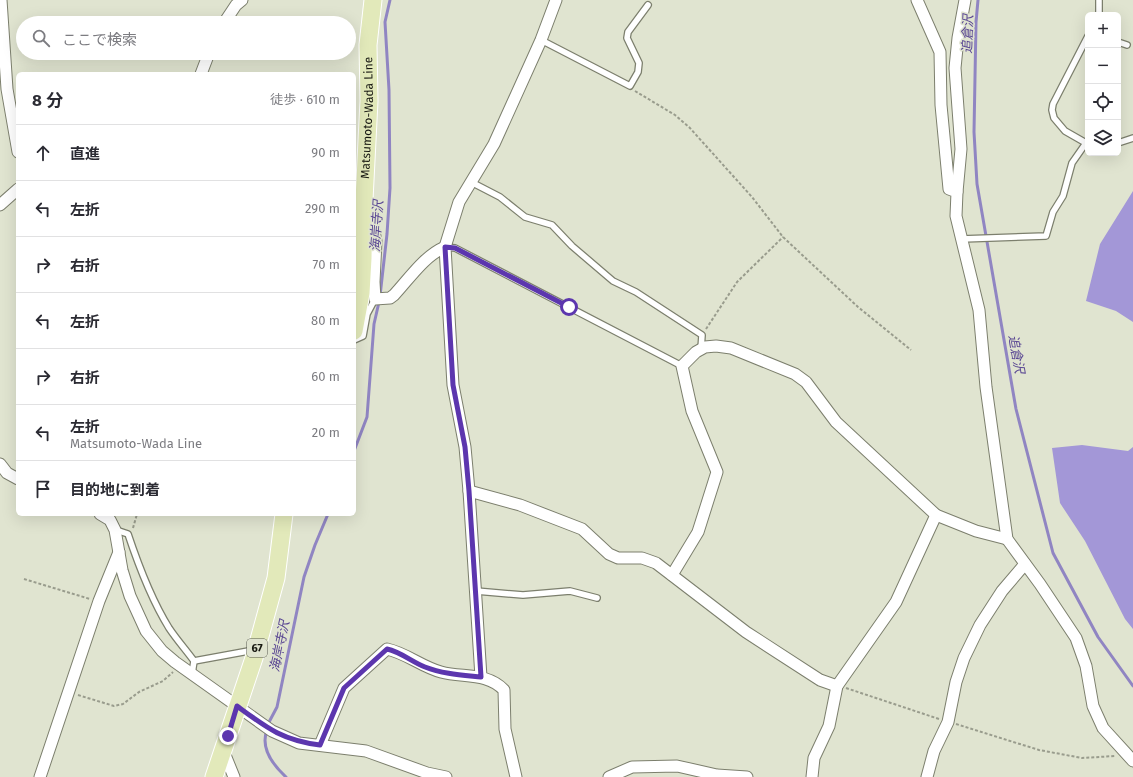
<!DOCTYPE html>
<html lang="ja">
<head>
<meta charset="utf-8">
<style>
  body { margin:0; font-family:"Fira Sans","Noto Sans JP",sans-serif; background:#f2f2f3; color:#2b2b33 }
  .controls { position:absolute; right:12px; top:12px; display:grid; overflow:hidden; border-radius:6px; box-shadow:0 4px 16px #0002 }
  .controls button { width:36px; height:36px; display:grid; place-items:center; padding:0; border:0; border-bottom:1px solid #e1e1e2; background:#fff; color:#2b2b33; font:20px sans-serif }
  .stop { position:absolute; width:12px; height:12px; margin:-9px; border:3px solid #5c36ae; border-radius:50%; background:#fff }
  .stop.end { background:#5c36ae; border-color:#fff; box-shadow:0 1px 4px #0008 }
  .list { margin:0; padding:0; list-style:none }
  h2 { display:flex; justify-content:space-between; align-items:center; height:52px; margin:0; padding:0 16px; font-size:17px }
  h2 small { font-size:13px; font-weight:400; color:#7c7c81 }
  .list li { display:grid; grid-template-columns:26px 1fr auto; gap:12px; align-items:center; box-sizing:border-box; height:56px; padding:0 16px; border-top:1px solid #e1e1e2 }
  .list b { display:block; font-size:15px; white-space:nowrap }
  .list p { margin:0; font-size:13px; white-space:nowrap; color:#7c7c81 }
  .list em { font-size:13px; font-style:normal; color:#7c7c81 }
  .icon { flex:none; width:22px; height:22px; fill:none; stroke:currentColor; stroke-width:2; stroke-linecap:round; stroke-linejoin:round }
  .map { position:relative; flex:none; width:1133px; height:777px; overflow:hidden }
  .search { position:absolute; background:#fff; box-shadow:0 4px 16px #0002; left:16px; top:16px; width:340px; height:44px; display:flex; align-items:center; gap:10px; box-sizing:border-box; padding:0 14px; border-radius:22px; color:#7c7c81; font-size:15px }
  .panel { position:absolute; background:#fff; box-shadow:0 4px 16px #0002; left:16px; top:72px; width:340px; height:444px; border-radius:6px }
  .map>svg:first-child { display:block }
  .forest { fill:#a397d7 }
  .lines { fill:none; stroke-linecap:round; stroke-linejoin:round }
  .stream { stroke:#9085c2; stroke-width:3 }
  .service-casing { stroke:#7c7f6d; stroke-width:8 }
  .minor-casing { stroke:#7c7f6d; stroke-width:13 }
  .primary-casing { stroke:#fff; stroke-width:19 }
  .path { stroke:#999c8d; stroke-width:2; stroke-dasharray:3 2; stroke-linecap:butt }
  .service { stroke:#fff; stroke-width:5.5 }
  .minor { stroke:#fff; stroke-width:11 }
  .primary { stroke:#e2e9ba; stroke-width:17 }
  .route { stroke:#5c36ae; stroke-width:5 }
  .labels { text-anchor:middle; stroke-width:3; stroke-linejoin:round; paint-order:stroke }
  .shield { fill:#e0e4d0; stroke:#53554a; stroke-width:1 }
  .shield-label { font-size:11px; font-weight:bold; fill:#171811 }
  .street-label { font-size:12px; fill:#171811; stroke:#e0e4d0 }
  .water-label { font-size:13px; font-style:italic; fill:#5a4793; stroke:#e0e4d0 }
</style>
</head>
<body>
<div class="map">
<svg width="1133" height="777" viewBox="0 0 1133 777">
  <rect width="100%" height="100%" fill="#e0e4d0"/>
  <g class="forest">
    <path d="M1133 191V322L1116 311 1086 301 1100 244Z"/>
    <path d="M1082 445 1128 451 1133 447V629L1125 619 1085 541 1060 503 1052 448Z"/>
  </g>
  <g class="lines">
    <g class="stream">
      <path d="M978 0 976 22 974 132 977 184 1016 409 1053 553 1098 637 1133 686"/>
      <path d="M380 296 387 234 390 188 389 90 385 22 390 0"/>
      <path d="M354 451 367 417 374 324 379 302"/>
      <path d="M268 724 277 707 304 577 315 545 328 514"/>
      <path d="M267 730C260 748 273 765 286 777"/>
    </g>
    <defs>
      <g id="service">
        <path d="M1099 15V0"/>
        <path d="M541 40 630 86 638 72 639 63 627 38 628 32 648 5"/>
        <path d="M1118 42 1127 45"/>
        <path d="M1118 143 1133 138"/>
        <path d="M471 182 500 197 525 217 552 225 572 246 613 281 636 292 702 335 701 349"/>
        <path d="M961 239 1046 236 1053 212 1063 196 1072 163 1086 143 1065 131 1054 118 1052 110 1053 104 1088 36"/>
        <path d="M445 247 455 248 682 366"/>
        <path d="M354 340 363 336 367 314 375 299"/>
        <path d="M116 530 128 534C139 567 151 599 169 628 177 640 186 650 194 661L192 674"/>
        <path d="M476 591 523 595 570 591 597 598"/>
        <path d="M194 661 254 650"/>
      </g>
      <g id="minor">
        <path d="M1 0 7 89 18 152"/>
        <path d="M917 0 940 52 941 105 949 189 957 192 956 216 979 310 986 387 1007 539 1040 584 1076 638 1086 666 1093 706 1103 728 1133 761"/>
        <path d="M224 23 236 5 242 0"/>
        <path d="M201 74 209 53"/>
        <path d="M957 192 961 149 955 68 958 38 965 0"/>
        <path d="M0 205 18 189"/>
        <path d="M364 220 372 222 376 241 374 282 375 299 390 298 394 295C409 279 424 256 445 247"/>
        <path d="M0 464 7 473 18 479"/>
        <path d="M469 491 520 505 582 529 609 554 618 558H642L656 563 746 632 820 680 837 686"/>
        <path d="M100 514 110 520 115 530 122 570 130 596 146 631 162 651 175 662 272 731 299 743 366 751 427 773 446 777"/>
        <path d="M672 575 698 532 717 472 692 411 682 366 696 352 705 347 716 346 731 348 795 374 806 382 836 422 936 515 976 531 1007 539"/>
        <path d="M481 677 469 491 465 447 453 385 445 247 459 202 494 144 541 40 556 0"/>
        <path d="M320 745 344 688 387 649C406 653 422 667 441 672 463 678 487 672 504 690L505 729 516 777"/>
        <path d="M223 750 234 777"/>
        <path d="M40 777 99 601 119 552"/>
        <path d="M609 777 632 767 677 766 717 775 747 777"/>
        <path d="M812 777 814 758 829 726 837 686 896 602 936 515"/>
        <path d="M927 777 934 751 948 722 956 682 964 658 980 625 1002 591 1025 564"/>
      </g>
      <g id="primary">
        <path id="s1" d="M354 331 361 293 363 258 364 200 369 101 368 45 373 0"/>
        <path d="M214 777 254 658 276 578 284 514"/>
      </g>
    </defs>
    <use href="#service" class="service-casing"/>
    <use href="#minor" class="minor-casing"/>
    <use href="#primary" class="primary-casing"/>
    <g class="path">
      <path d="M635 91 675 115 689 127 752 197 783 237 858 307 911 350"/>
      <path d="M706 329 737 282 783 237"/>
      <path d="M133 528 137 514"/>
      <path d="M24 579 90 599"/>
      <path d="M846 688 939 719"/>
      <path d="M78 695 114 706 123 704 139 692 163 681 173 672"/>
      <path d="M956 724 1039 750 1082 758 1115 756"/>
    </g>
    <use href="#service" class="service"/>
    <use href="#minor" class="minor"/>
    <use href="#primary" class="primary"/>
  </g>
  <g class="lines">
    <path class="route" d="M228 736 237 706C267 728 282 740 320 745L344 688 387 649C401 652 412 662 425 667 443 674 462 675 481 677L469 491 465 447 453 385 445 247 455 248 569 307"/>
  </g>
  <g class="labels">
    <rect class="shield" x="247" y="639" width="20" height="18" rx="3"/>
    <g class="shield-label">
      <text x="257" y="652">67</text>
    </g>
    <g class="street-label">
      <text dy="4" stroke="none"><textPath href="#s1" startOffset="214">Matsumoto-Wada Line</textPath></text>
    </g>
    <g class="water-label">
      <text transform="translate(967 34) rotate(-88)" y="5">追倉沢</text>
      <text transform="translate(376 226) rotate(-86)" y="5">海岸寺沢</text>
      <text transform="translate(1017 354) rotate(80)" y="5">追倉沢</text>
      <text transform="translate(279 646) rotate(-78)" y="5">海岸寺沢</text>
    </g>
  </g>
</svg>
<div class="controls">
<button>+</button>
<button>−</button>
<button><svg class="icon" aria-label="locate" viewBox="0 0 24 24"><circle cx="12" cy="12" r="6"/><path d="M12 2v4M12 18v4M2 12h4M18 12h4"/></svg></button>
<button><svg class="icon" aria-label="layers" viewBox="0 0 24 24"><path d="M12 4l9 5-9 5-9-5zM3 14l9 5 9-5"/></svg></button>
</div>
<div class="stop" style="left:569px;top:307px"></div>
<div class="stop end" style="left:228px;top:736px"></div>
<div class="search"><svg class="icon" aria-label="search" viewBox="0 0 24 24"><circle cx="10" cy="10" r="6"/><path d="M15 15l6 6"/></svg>ここで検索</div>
<section class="panel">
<h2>8 分<small>徒歩 · 610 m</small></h2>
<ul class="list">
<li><svg class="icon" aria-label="ahead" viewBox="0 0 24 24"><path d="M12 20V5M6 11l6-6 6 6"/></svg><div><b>直進</b></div><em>90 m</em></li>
<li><svg class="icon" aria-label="left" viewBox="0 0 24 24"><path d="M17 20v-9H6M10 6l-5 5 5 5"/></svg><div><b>左折</b></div><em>290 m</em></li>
<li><svg class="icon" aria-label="right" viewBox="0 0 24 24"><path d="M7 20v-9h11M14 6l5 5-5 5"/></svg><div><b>右折</b></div><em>70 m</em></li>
<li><svg class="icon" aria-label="left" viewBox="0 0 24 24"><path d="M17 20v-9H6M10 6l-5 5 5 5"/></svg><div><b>左折</b></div><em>80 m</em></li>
<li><svg class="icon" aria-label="right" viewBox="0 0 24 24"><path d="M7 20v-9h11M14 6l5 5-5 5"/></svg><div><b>右折</b></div><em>60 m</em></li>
<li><svg class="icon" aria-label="left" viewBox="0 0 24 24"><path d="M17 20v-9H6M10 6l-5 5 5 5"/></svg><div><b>左折</b><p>Matsumoto-Wada Line</p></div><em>20 m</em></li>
<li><svg class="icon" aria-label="arrive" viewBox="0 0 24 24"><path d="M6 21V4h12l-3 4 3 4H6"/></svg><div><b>目的地に到着</b></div></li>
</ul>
</section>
</div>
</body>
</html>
